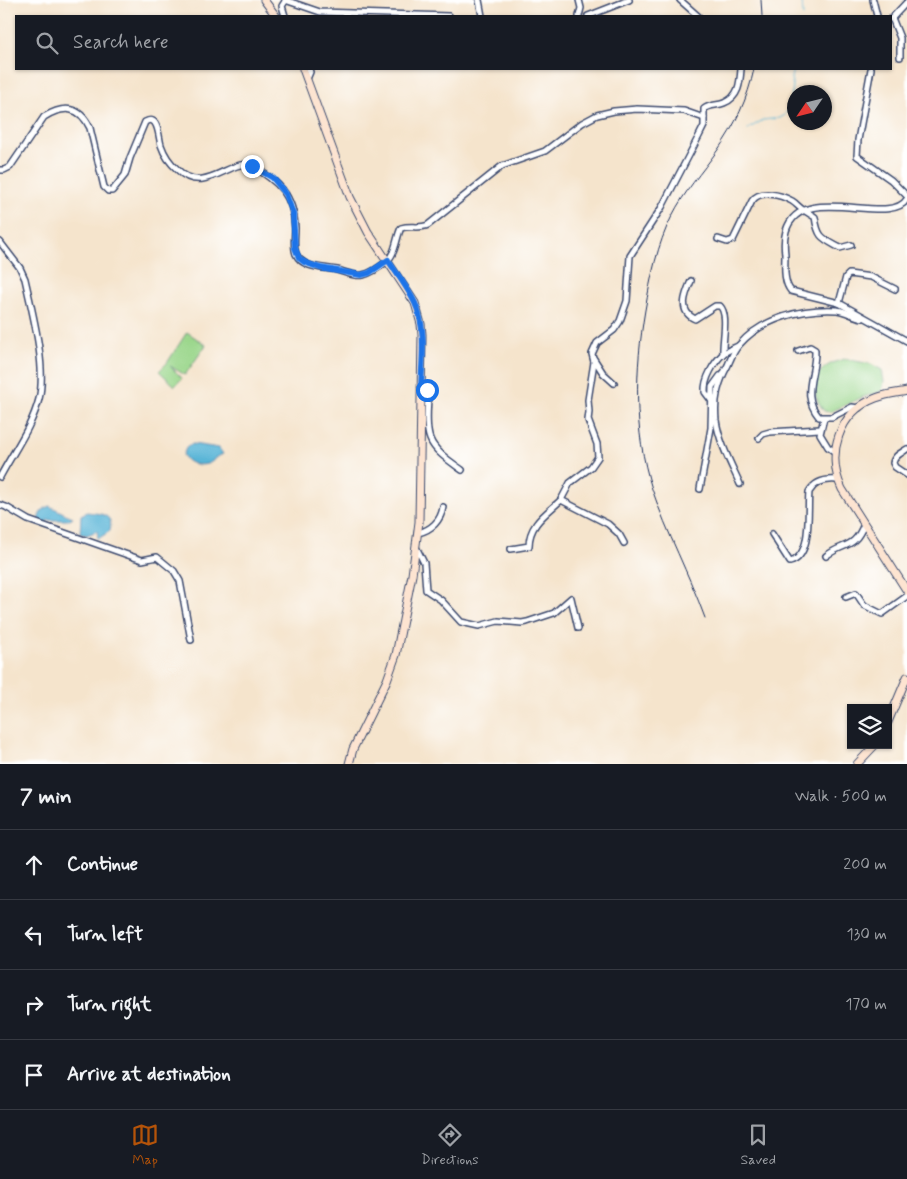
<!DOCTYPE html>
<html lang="en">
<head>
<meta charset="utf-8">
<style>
  body { margin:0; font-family:Mynerve,sans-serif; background:#242831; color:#f1f3f6 }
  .controls { position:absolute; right:15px; bottom:15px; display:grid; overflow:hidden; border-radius:0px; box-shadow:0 1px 4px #0004 }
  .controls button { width:45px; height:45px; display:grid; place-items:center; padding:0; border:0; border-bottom:1px solid #363941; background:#171b24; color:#f1f3f6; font:25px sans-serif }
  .compass { position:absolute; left:787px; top:85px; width:45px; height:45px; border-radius:50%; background:#171b24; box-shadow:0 1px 4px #0004; rotate:235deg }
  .stop { position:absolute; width:15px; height:15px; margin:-11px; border:4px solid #1a73e8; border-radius:50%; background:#fff }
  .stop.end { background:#1a73e8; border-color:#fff; box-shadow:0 1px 5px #0008 }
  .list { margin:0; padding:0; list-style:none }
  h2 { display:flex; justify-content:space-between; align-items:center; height:65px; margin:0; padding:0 20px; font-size:21px }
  h2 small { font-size:16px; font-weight:400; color:#9ea1a6 }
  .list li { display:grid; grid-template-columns:32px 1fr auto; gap:15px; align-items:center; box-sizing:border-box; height:70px; padding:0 20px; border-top:1px solid #363941 }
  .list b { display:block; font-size:19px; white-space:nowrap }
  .list em { font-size:16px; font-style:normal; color:#9ea1a6 }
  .icon { flex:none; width:28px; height:28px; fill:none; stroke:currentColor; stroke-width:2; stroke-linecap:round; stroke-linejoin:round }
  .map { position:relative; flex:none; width:907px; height:764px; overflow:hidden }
  .search { position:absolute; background:#171b24; box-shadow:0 1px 4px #0004; left:15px; right:15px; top:15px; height:55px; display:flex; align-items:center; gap:12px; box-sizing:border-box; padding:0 18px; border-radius:0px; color:#9ea1a6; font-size:19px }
  .sheet { height:345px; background:#171b24 }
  nav { display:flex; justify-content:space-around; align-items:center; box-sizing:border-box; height:70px; border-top:1px solid #363941; background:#171b24; font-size:14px; color:#9ea1a6 }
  nav a { display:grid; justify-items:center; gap:2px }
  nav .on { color:#b45309 }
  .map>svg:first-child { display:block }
  .green { fill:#9ad68a; stroke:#5a8274 }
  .water { fill:#5ab5d7; stroke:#3a729a }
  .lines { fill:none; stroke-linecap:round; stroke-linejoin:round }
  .stream { stroke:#5ab5d7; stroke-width:1 }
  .street-casing { stroke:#3c4a6e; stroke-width:8 }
  .secondary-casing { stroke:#3c4a6e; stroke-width:9 }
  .street { stroke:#fff; stroke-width:5 }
  .secondary { stroke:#fde4d1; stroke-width:7 }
  .rail { stroke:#1b2f5e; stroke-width:1 }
  .route { stroke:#1a73e8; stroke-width:6 }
</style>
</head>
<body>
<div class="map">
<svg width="907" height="764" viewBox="0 0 907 764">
  <rect width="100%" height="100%" fill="#fff"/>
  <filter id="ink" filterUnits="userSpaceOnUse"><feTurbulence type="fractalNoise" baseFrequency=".02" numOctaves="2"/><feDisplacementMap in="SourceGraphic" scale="10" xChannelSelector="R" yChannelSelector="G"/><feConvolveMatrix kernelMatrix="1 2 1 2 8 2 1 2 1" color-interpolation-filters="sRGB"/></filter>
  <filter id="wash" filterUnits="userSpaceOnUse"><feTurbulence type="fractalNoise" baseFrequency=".0096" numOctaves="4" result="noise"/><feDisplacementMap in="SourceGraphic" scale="20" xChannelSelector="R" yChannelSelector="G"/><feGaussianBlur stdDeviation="1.12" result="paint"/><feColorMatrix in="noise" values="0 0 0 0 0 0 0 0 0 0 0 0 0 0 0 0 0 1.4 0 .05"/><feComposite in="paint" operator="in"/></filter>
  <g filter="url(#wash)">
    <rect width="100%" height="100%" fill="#f5e4cc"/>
    <g class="green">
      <path d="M187 332 206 345 185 375 170 366 182 378 175 386 159 371 167 363Z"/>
      <path d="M845 359 871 364 882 370 884 382 882 391 863 397 830 412 824 411C805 386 816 365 845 359Z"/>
    </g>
    <g class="water">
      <path d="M193 444 219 448 223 454 215 458C211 466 196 467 188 461 186 460 185 457 183 455L187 446Z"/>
      <path d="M49 506C57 509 64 514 73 517L68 520H47V524H42L38 520C40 512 42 510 49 506Z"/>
      <path d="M87 512C100 514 114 513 110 531L98 539 97 531 87 535 80 534 81 515Z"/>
    </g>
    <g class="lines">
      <g class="stream">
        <path d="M802 0 803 16"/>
        <path d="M789 110 793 87 791 78 793 69"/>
        <path d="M786 113 787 111"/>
        <path d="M748 129 763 120 780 118 785 115"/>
      </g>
    </g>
  </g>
  <g filter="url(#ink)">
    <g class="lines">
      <defs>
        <g id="street">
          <path d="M285 0 320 12 449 16"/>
          <path d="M479 0 482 16"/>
          <path d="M579 0 581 8 579 16"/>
          <path d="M680 0 698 16"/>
          <path d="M873 0 877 16"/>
          <path d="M285 16 282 6 286 0"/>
          <path d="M588 16 629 0"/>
          <path d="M892 18 900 38V57"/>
          <path d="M891 19 907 2"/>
          <path d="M871 69 858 140 857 156 891 180 907 196"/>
          <path d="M307 79 310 72 309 69"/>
          <path d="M0 170H4L10 167 44 117C64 105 80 106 90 128L104 187 108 191H112L125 175 130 158 145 122C149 120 152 119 155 123 159 129 159 138 161 145 164 154 171 164 178 170 204 197 233 156 252 166 278 181 294 195 295 228 295 236 293 246 296 254 303 269 324 267 337 270 345 272 354 277 363 275 371 273 380 267 386 262 396 254 396 238 401 228 411 225 419 229 428 225L502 166 545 151 582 123 597 115 614 111 637 109 684 111 704 118"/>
          <path d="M907 199C890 228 801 180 786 231 784 238 784 246 785 254 785 265 783 282 791 291L839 303 907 341"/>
          <path d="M718 239 727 242 733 240 752 201C760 189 781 195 792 201 797 204 800 209 805 211 808 213 812 215 815 217 818 238 822 238 840 248L851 245"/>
          <path d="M0 242 20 268 25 279C32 311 47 367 39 399 32 427 13 452 0 477"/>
          <path d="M691 281C685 295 678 311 695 319L715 306H720C729 315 722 340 723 354"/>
          <path d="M839 303 846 277 849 274 871 277 895 289"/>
          <path d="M798 351 810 347 815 350C816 375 800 394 819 417H832L852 407 859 408"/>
          <path d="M594 359 603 373 614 383"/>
          <path d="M421 387 427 391 428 395C428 408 425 426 430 439 435 452 451 462 462 470"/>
          <path d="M711 400 705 392C704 379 714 362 724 353 728 350 734 348 738 346"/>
          <path d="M824 418 820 434 828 447 835 452"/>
          <path d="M759 438 763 434 770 432 820 429"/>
          <path d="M907 449C901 453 894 456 893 463L895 467 907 475"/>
          <path d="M740 484C731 464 719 442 716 420 714 399 718 383 728 365 731 358 734 350 739 345 762 318 803 308 837 310 846 311 854 317 863 318"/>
          <path d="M700 489 711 428 712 387 720 376"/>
          <path d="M0 505 6 507 28 520 142 560 157 557 174 571 180 581 191 640"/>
          <path d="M418 533C431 530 441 521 443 507"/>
          <path d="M772 534 790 562C813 556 807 511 809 492 815 481 826 479 837 480"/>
          <path d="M624 543 619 534 608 524 561 500 570 483 591 467 598 457 597 444 588 420 589 412 588 400 594 362 592 354 597 343 614 330 620 321 627 301 630 256 662 207 699 136 704 126V109C710 104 717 106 724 103 739 97 740 83 741 69"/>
          <path d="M416 547 424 563 426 590 441 600 461 622 479 626 498 621 522 623 527 622 554 613 571 598 578 628"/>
          <path d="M511 549 529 546C529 524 546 514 561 500"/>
          <path d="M826 556C844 542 854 550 864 524"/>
          <path d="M846 597 856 593 864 605 882 614 907 596"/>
        </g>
        <g id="secondary">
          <path d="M264 0 276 16"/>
          <path d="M303 69 350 197 368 232 415 303 421 324 422 335 419 522 412 575 396 655 387 680 353 749 349 764"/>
          <path d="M907 391C897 393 886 394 876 398 838 412 826 455 842 489L907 591"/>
          <path d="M888 722 907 677"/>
          <path d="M857 764 875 745"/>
        </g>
      </defs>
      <use href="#street" class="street-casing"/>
      <use href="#secondary" class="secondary-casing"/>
      <use href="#street" class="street"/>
      <use href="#secondary" class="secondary"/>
      <g class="rail">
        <path d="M761 0 762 16"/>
        <path d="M705 618C689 574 667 533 652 489 633 430 635 369 645 310 651 277 657 245 672 216 684 192 702 172 717 151 735 126 748 98 754 69"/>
      </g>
    </g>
  </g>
  <g class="lines" filter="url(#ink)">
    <path class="route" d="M252 166 273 178 286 194 293 214 295 248 299 258 304 262 320 268 361 275 369 273 388 260C397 274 408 288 415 303 427 329 422 360 421 388L427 390"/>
  </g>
</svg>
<div class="controls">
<button><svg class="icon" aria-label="layers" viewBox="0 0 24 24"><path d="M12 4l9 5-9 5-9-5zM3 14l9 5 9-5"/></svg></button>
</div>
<svg class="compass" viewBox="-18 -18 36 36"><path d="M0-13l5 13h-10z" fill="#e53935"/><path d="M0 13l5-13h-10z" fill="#9ea1a6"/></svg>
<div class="stop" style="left:427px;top:390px"></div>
<div class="stop end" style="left:252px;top:166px"></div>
<div class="search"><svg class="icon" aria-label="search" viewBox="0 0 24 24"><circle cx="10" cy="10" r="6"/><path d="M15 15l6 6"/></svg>Search here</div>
</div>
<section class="sheet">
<h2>7 min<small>Walk · 500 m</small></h2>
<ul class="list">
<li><svg class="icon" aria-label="ahead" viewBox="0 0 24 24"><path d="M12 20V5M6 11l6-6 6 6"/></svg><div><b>Continue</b></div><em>200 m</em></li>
<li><svg class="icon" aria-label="left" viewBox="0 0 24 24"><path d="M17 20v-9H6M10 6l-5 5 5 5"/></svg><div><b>Turn left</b></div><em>130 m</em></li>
<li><svg class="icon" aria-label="right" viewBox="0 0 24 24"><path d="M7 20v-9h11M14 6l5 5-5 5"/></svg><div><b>Turn right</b></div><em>170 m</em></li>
<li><svg class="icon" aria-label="arrive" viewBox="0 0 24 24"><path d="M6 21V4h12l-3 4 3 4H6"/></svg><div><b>Arrive at destination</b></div></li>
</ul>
</section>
<nav>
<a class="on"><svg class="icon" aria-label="map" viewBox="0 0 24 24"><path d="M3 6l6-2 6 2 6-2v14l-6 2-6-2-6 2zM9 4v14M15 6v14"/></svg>Map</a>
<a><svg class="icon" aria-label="directions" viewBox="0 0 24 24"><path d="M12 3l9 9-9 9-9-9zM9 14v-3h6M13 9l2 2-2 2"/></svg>Directions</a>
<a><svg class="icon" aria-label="saved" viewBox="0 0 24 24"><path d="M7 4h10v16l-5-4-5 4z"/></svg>Saved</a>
</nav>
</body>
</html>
